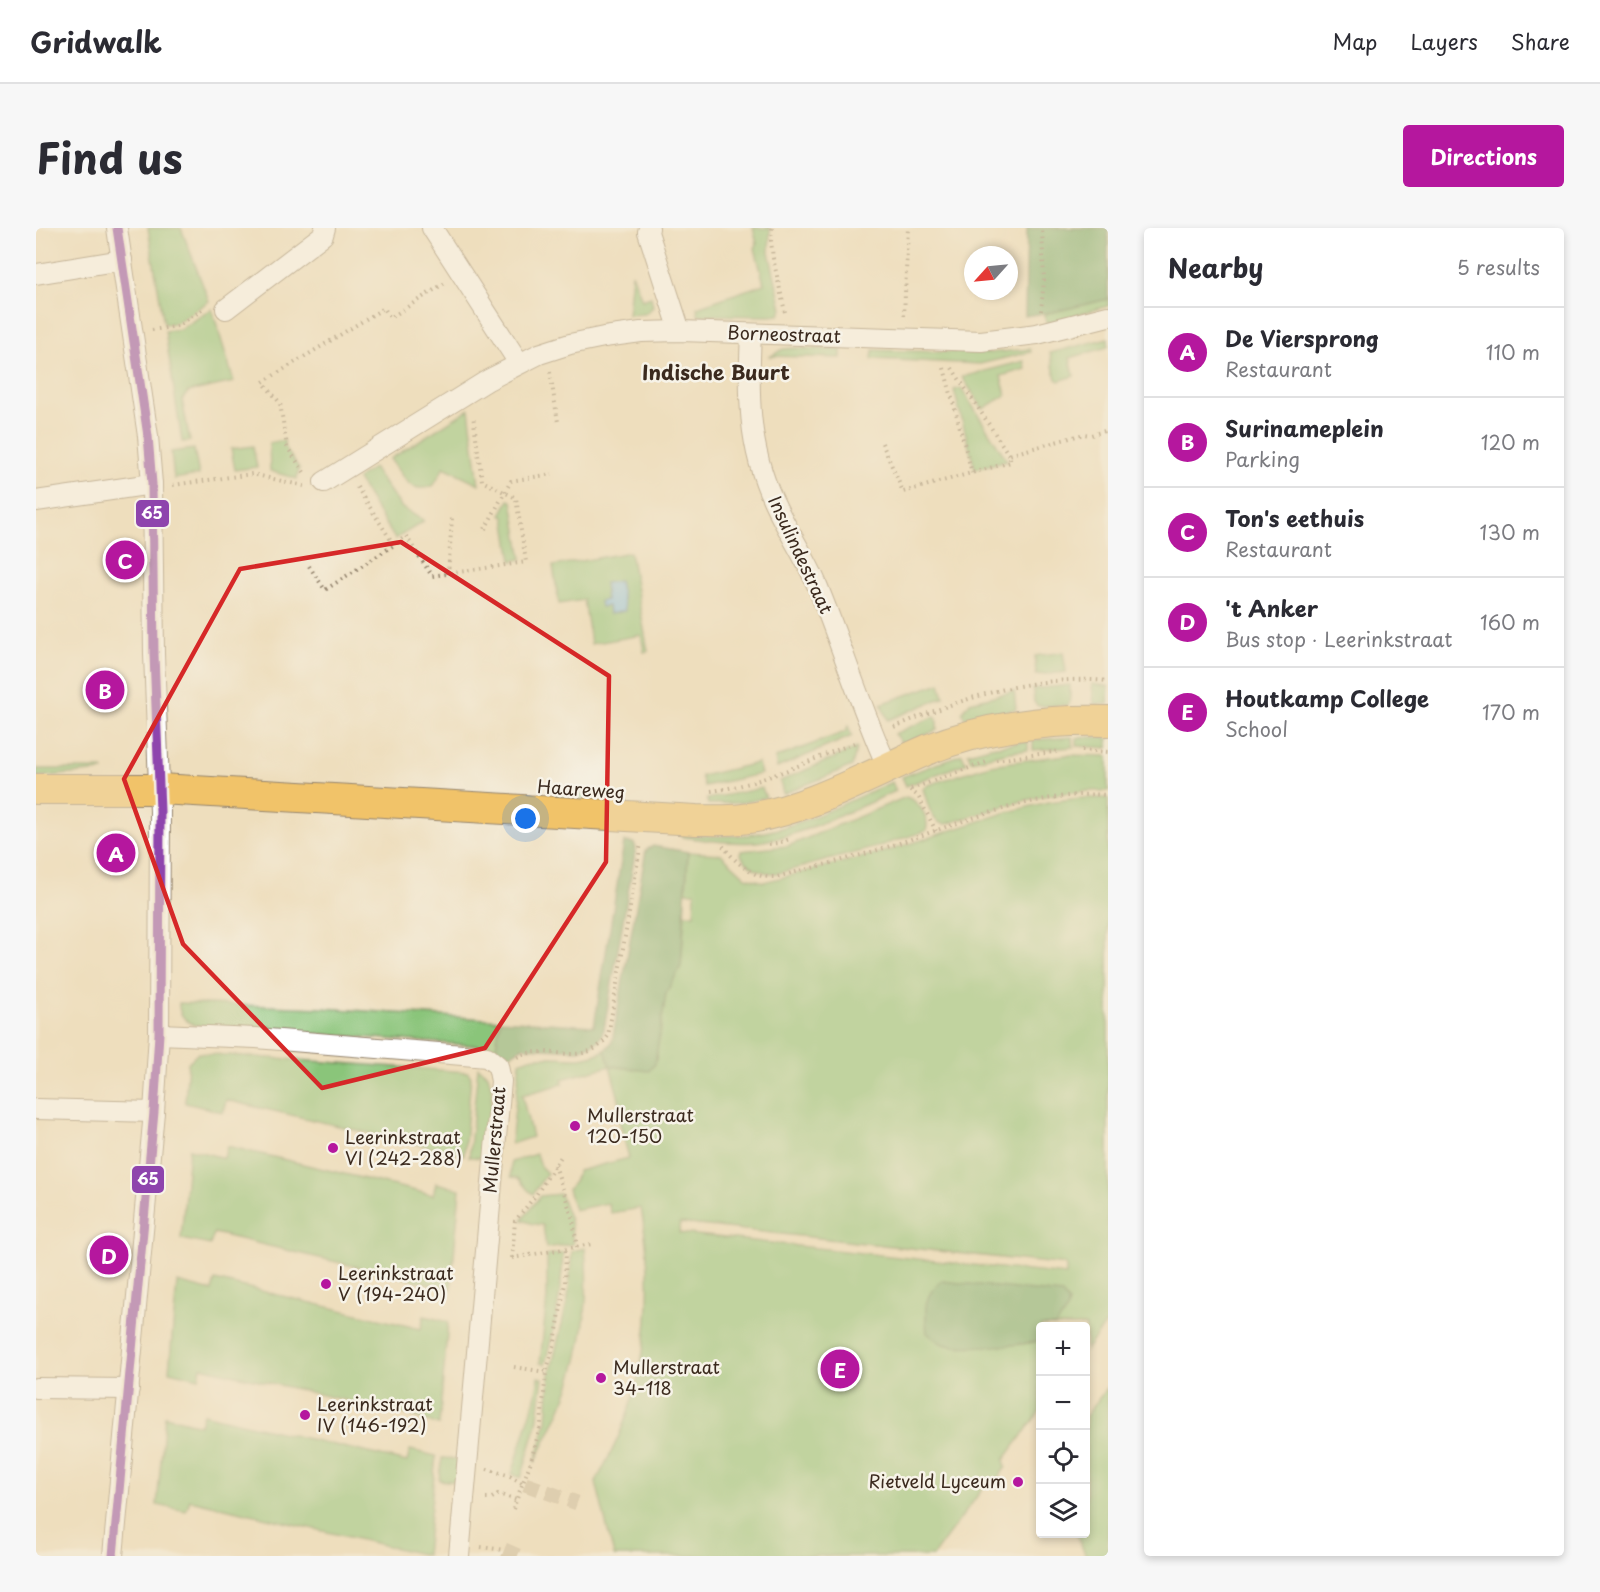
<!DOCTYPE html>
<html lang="en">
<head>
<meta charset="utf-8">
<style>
  body { margin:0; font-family:"Playpen Sans",sans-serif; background:#f7f7f7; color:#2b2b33 }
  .controls { position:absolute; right:18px; bottom:18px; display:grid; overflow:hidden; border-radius:6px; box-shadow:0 3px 9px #0003 }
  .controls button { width:54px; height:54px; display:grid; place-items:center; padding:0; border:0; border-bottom:2px solid #e1e1e2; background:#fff; color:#2b2b33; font:30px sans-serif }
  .compass { position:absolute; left:928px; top:18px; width:54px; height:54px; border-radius:50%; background:#fff; box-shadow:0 3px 9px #0003; rotate:243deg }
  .you { position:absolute; left:490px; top:591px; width:21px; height:21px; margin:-15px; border:4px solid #fff; border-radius:50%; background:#1a73e8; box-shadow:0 0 0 9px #1a73e833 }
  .badge { display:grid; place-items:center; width:39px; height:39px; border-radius:50%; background:#b5179e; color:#fff; font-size:20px; font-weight:700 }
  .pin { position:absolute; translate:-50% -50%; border:3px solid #fff; box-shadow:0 2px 6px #0006 }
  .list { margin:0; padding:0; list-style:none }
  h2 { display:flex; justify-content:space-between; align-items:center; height:78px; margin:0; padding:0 24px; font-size:26px }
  h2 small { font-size:20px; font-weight:400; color:#7c7c81 }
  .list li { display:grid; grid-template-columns:39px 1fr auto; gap:18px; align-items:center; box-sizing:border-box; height:90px; padding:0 24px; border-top:2px solid #e1e1e2 }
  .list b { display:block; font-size:22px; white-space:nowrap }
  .list p { margin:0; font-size:20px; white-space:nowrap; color:#7c7c81 }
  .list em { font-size:20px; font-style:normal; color:#7c7c81 }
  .icon { flex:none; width:33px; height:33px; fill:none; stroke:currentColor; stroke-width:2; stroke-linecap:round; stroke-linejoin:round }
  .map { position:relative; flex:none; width:1072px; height:1328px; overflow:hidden; border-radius:6px }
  header { display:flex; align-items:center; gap:36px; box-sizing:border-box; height:84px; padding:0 30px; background:#fff; border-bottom:2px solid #e1e1e2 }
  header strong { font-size:28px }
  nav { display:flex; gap:33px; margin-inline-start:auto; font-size:21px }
  .intro { display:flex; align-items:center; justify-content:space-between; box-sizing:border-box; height:144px; padding:0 36px }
  h1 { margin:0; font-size:42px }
  .button { padding:15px 27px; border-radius:6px; background:#b5179e; color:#fff; font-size:21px; font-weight:700 }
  main { display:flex; gap:36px; padding:0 36px }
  aside { flex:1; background:#fff; border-radius:6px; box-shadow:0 3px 9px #0003 }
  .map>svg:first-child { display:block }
  .green { fill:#8ac57a; stroke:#62784c; stroke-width:1.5; fill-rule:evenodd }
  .forest { fill:#6faa6a; stroke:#556a44; stroke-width:1.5 }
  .water { fill:#78bff0; stroke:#5a7487; stroke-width:1.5 }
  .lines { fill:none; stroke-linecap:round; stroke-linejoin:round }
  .pedestrian-tunnel { stroke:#caba9d; stroke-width:15; stroke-dasharray:15 8; stroke-linecap:butt }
  .minor-casing { stroke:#94846e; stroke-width:22 }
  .primary-casing { stroke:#94846e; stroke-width:32 }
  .path { stroke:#94846e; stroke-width:4; stroke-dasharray:1.5 4.5; stroke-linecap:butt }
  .minor { stroke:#fff; stroke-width:20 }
  .primary { stroke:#f1c369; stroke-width:30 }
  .bus-1-casing { stroke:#f7f3e8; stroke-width:14 }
  .bus-1 { stroke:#8e44ad; stroke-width:9 }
  .marked { fill:none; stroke:#d62828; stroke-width:4.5; stroke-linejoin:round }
  .poi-dot { fill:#b5179e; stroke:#f7f3e8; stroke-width:2 }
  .labels { text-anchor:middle; stroke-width:5; stroke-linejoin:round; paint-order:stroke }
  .street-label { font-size:18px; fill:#3b2a1e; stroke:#f7f3e8 }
  .poi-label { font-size:18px; fill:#3b2a1e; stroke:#f7f3e8; text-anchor:start }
  .neighbourhood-label { font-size:20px; font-weight:bold; fill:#3b2a1e; stroke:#f7f3e8 }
  .line-badge { stroke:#f7f3e8; stroke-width:2 }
  .badge-label { font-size:16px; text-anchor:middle; font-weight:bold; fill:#fff }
</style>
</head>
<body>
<header>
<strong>Gridwalk</strong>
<nav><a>Map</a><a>Layers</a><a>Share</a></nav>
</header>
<div class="intro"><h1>Find us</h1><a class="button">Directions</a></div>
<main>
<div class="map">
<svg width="1072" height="1328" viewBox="0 0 1072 1328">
  <rect width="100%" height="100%" fill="#f7f3e8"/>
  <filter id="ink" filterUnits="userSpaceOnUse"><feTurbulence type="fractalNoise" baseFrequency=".0167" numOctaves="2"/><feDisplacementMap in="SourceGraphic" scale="12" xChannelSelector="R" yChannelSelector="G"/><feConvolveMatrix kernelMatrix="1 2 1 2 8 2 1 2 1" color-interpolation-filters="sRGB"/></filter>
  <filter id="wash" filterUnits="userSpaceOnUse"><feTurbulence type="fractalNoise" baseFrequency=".008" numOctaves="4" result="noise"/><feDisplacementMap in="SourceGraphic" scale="24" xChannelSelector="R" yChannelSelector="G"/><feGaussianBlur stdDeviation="1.35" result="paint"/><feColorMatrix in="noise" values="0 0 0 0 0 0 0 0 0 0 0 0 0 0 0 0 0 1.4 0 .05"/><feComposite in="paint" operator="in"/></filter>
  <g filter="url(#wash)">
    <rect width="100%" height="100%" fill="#eedebd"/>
    <g class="green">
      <path d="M112 0H145L173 73 140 95 128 96Z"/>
      <path d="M717 0H734L733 24 746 81 743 87 734 88 662 87 661 79 728 56 719 20 721 16Z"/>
      <path d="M596 45 606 72 615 69 617 79 609 86 592 87Z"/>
      <path d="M1072 71V78L1011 95 1008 86Z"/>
      <path d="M176 81 198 154 152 164 146 172 154 213 146 214 129 103 144 101Z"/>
      <path d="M1072 110V119L1034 130 1038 148 1023 153 1020 151 1014 125Z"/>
      <path d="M759 120 805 122V130L735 128 747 121Z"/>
      <path d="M994 121 995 124 944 136 836 131 837 122 952 125Z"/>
      <path d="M988 133 990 141 965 148 970 167 947 181 926 149Z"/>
      <path d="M925 160 971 232 939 241 918 162Z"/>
      <path d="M433 181 443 256 408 239 398 257C373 268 368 249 354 231Z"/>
      <path d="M248 212 249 220 263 240 261 251 234 243 233 215Z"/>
      <path d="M217 218 221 239 199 242 195 221Z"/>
      <path d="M158 221 163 247 138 251 135 224Z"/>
      <path d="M337 240 366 280 387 292V294L359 311 321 251Z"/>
      <path d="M473 272 476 273 486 331 476 333 469 289 465 287Z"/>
      <path d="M594 324 612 423 608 424 605 407 555 416 548 372 523 376 517 338Z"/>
      <path d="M1027 424 1030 444 1000 447 999 428Z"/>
      <path d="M904 455 908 469 852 492 845 476Z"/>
      <path d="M1056 456 1072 458V476H1058Z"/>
      <path d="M1034 457V473L1032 477 1002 478 998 474 997 461Z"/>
      <path d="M978 463 980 481 931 491 929 490 926 484 934 474Z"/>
      <path d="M899 488 901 494V502L867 516 858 506Z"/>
      <path d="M812 498 816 508 741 540 739 530 809 504Z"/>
      <path d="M1036 509 1037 519 997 522V512Z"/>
      <path d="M1059 509 1072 510V520L1041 518V510Z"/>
      <path d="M992 513V522L974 524 935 533 932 525 954 519Z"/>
      <path d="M821 520 816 538 747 566 744 553Z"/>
      <path d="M926 526 930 535 870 558 866 549Z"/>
      <path d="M1030 527 1072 528V563C1013 561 967 578 911 596 894 597 892 574 887 561L889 558 954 537Z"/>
      <path d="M722 535 725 546 668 558 665 548Z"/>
      <path d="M0 541H67V543L0 549Z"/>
      <path d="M856 554 860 563C820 580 761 610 720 614 695 616 670 612 646 609V606C668 608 690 609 711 607 760 602 811 573 856 554Z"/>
      <path d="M726 560 730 570 703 575 672 576 671 571Z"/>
      <path d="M520 565 585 569V573L519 569Z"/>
      <path d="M870 569C883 573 894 589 890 603L837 620 743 645C726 646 714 641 704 626L705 623 752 618Z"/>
      <path d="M1044 570H1072V1093L1050 1122V1098H1005L1004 1183 968 1232 970 1239 956 1258 953 1252 897 1328H578L560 1254C568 1238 577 1222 584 1205 614 1132 619 1058 605 980L575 985 572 975 538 982 532 961 538 954 542 943 593 930 582 888 587 886 574 838 526 851 527 856 486 867 496 909 475 916 484 834C510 820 540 840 569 822L574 838 619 836 630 765 645 738 649 686H658L659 664H650L652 624 685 626 710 649 728 654 855 622 968 585 1012 574ZM644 995 1030 1037V1047L643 1005Z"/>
      <path d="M143 775 286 780 464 792 460 819 159 797C149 793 142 787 143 775Z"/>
      <path d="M162 825 432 844 435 849 428 927 190 872 187 884 149 875 152 835Z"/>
      <path d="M442 839 452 847 456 862 450 930 433 929Z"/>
      <path d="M191 918 397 967 400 955 424 961 415 1061 178 1005 174 1017 145 1011 153 921 188 930Z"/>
      <path d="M500 926 504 938 511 945 497 966 492 962 482 950 475 949V934Z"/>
      <path d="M524 966 534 992 537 1016 510 1020 507 997 497 996 486 992 504 968Z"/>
      <path d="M549 1020C554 1073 547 1126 527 1176 519 1196 508 1215 499 1235L511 1193 514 1145 532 1071 536 1023Z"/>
      <path d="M527 1025C526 1063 519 1099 509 1136L504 1135 511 1070V1027Z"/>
      <path d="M179 1052 385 1101 388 1088 412 1094 403 1197 373 1187 165 1139 163 1150 133 1143 141 1054 176 1063Z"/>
      <path d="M503 1149 507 1150 501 1196 485 1250 476 1246 498 1174Z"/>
      <path d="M1072 1158V1328H1050L1040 1306H1050V1188Z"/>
      <path d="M167 1186 371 1234 374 1222 400 1228 390 1327 154 1272 150 1283 121 1277 129 1188 164 1197Z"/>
      <path d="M406 1230 422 1231 420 1254 403 1252Z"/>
    </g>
    <g class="forest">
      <path d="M991 0H1072V71L1017 84 989 88Z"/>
      <path d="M588 614 598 615 600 620 568 801 564 811 555 817 543 822 487 819 474 827 460 819 464 792 558 798Z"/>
      <path d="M617 618 652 624 645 738 630 765 619 836 613 843 574 838 569 822 576 814 610 622Z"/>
      <path d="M906 1053 1026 1066 1033 1074 1031 1083 1019 1098H1005L1004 1112C992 1118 920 1121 907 1116 902 1114 896 1109 891 1105 889 1084 886 1067 906 1053Z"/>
    </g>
    <path class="water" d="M583 353 589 383 573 386 572 378 565 379 564 373 570 372 568 355Z"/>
  </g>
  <g filter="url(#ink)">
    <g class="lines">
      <g class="pedestrian-tunnel">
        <path d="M489 1256 541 1275"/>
        <path d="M468 1322 482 1328"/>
      </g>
      <defs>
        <g id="minor">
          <path d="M396 0 483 135"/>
          <path d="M613 0 612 4 644 103"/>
          <path d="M0 46 86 32"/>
          <path d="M190 81 287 7 289 0"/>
          <path d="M715 106C712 164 712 219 737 272 750 301 769 328 781 357 806 418 825 481 852 540"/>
          <path d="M288 254 452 152 503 126 534 116 568 109 605 104 644 103 945 113 1001 106 1072 88"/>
          <path d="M0 273 116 256"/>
          <path d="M123 806 220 810 451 829 462 838 465 853 423 1328"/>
          <path d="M0 881 118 884"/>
          <path d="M0 1160 93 1161"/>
          <path d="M77 1328 118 884 123 806 124 583 118 426 116 256 112 208 81 0"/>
        </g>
        <path id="primary" d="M0 561H124L660 592C675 592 691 593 706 591 769 584 835 546 893 521 948 499 1013 491 1072 493"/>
      </defs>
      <use href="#minor" class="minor-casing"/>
      <use href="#primary" class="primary-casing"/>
      <g class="path">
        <path d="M736 0 735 13 737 30 749 84"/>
        <path d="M1005 83 1008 53 1006 0"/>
        <path d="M868 88 872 0"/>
        <path d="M116 102 142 98 169 80"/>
        <path d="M908 140 936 245"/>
        <path d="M916 140 973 227"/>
        <path d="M514 144 522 194"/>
        <path d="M846 215 867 264 975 234 973 227 1048 206 1055 207 1072 202"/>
        <path d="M268 244 251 219 244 175 227 154 348 80 354 90 409 55"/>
        <path d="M137 257 216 246 268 258"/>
        <path d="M321 259 358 317 370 308 396 348 490 334 480 270 446 253 437 187"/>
        <path d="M449 301 475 253 516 246"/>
        <path d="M273 338 289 362 358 317"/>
        <path d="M412 346 416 290"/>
        <path d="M858 499C927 470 997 446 1072 453"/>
        <path d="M1046 522 1072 524"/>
        <path d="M960 532 1024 523"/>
        <path d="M875 561 950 534"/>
        <path d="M874 562 882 568 900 603"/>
        <path d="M675 563C724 557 772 533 818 515"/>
        <path d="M733 616 742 615 754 611"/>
        <path d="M687 618C696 630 711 645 726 648 730 649 736 649 741 649 777 639 815 631 851 619 920 597 999 562 1072 567"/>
        <path d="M481 829C512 813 547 843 572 808L605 615"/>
        <path d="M519 937 537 992 541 1019"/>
        <path d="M476 1030 479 993 500 967 526 927"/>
        <path d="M476 1030 556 1016"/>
        <path d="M478 1139 510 1144"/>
        <path d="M451 1241 474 1248 488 1256"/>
        <path d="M450 1270H456L462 1266 481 1272"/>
        <path d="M477 1281 494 1236 505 1196 510 1144 519 1114 529 1055 530 1020"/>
        <path d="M445 1319 468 1322"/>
      </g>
      <use href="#minor" class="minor"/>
      <use href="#primary" class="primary"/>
      <defs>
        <path id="bus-1" d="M77 1328 118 884 123 806 124 583 118 426 116 256 112 208 81 0"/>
      </defs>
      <use href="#bus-1" class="bus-1-casing"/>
      <use href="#bus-1" class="bus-1"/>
    </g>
  </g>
  <path d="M0 0H1072V1328H0ZM365 314 573 448 570 634 449 820 286 860 147 716 88 551 204 341Z" fill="#eedebd" fill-opacity=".55" fill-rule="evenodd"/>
  <path class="marked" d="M365 314 573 448 570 634 449 820 286 860 147 716 88 551 204 341Z"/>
  <g class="poi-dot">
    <circle cx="539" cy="898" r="6"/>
    <circle cx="297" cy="920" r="6"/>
    <circle cx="290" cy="1056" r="6"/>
    <circle cx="565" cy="1150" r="6"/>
    <circle cx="269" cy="1187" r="6"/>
    <circle cx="982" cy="1254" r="6"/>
  </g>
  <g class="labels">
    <g class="street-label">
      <text transform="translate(748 107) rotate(2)" y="6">Borneostraat</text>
      <text transform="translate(764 327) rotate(65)" y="6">Insulindestraat</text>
      <text transform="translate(545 562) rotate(4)" y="6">Haareweg</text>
      <text transform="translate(459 912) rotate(-85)" y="6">Mullerstraat</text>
    </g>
    <g class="poi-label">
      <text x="551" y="894">Mullerstraat<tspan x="551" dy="21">120-150</tspan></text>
      <text x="309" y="916">Leerinkstraat<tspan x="309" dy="21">VI (242-288)</tspan></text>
      <text x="302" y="1052">Leerinkstraat<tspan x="302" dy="21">V (194-240)</tspan></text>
      <text x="577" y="1146">Mullerstraat<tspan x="577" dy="21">34-118</tspan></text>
      <text x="281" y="1183">Leerinkstraat<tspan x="281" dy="21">IV (146-192)</tspan></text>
      <text x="970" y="1260" text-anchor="end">Rietveld Lyceum</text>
    </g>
    <g class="neighbourhood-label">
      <text x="680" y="152">Indische Buurt</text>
    </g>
  </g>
  <g class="line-badge">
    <rect x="99" y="271" width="35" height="29" rx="6" fill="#8e44ad"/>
    <rect x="95" y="937" width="34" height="29" rx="6" fill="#8e44ad"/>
  </g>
  <g class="badge-label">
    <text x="116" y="291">65</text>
    <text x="112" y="957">65</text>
  </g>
</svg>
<div class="controls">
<button>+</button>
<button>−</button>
<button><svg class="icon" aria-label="locate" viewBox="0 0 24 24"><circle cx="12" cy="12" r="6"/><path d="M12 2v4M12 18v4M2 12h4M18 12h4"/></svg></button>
<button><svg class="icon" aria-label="layers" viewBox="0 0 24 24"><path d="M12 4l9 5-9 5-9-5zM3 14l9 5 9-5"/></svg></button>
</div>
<svg class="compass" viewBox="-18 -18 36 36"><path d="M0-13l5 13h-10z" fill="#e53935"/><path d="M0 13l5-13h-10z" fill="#7c7c81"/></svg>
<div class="you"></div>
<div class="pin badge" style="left:80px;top:625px">A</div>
<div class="pin badge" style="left:69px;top:462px">B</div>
<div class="pin badge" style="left:89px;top:332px">C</div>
<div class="pin badge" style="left:73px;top:1027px">D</div>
<div class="pin badge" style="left:804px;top:1141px">E</div>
</div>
<aside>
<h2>Nearby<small>5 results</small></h2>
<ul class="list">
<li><span class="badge">A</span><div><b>De Viersprong</b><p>Restaurant</p></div><em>110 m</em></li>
<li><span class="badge">B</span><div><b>Surinameplein</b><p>Parking</p></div><em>120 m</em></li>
<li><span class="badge">C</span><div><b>Ton's eethuis</b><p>Restaurant</p></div><em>130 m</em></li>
<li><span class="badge">D</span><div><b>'t Anker</b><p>Bus stop · Leerinkstraat</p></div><em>160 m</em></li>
<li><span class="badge">E</span><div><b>Houtkamp College</b><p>School</p></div><em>170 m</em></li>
</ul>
</aside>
</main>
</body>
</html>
